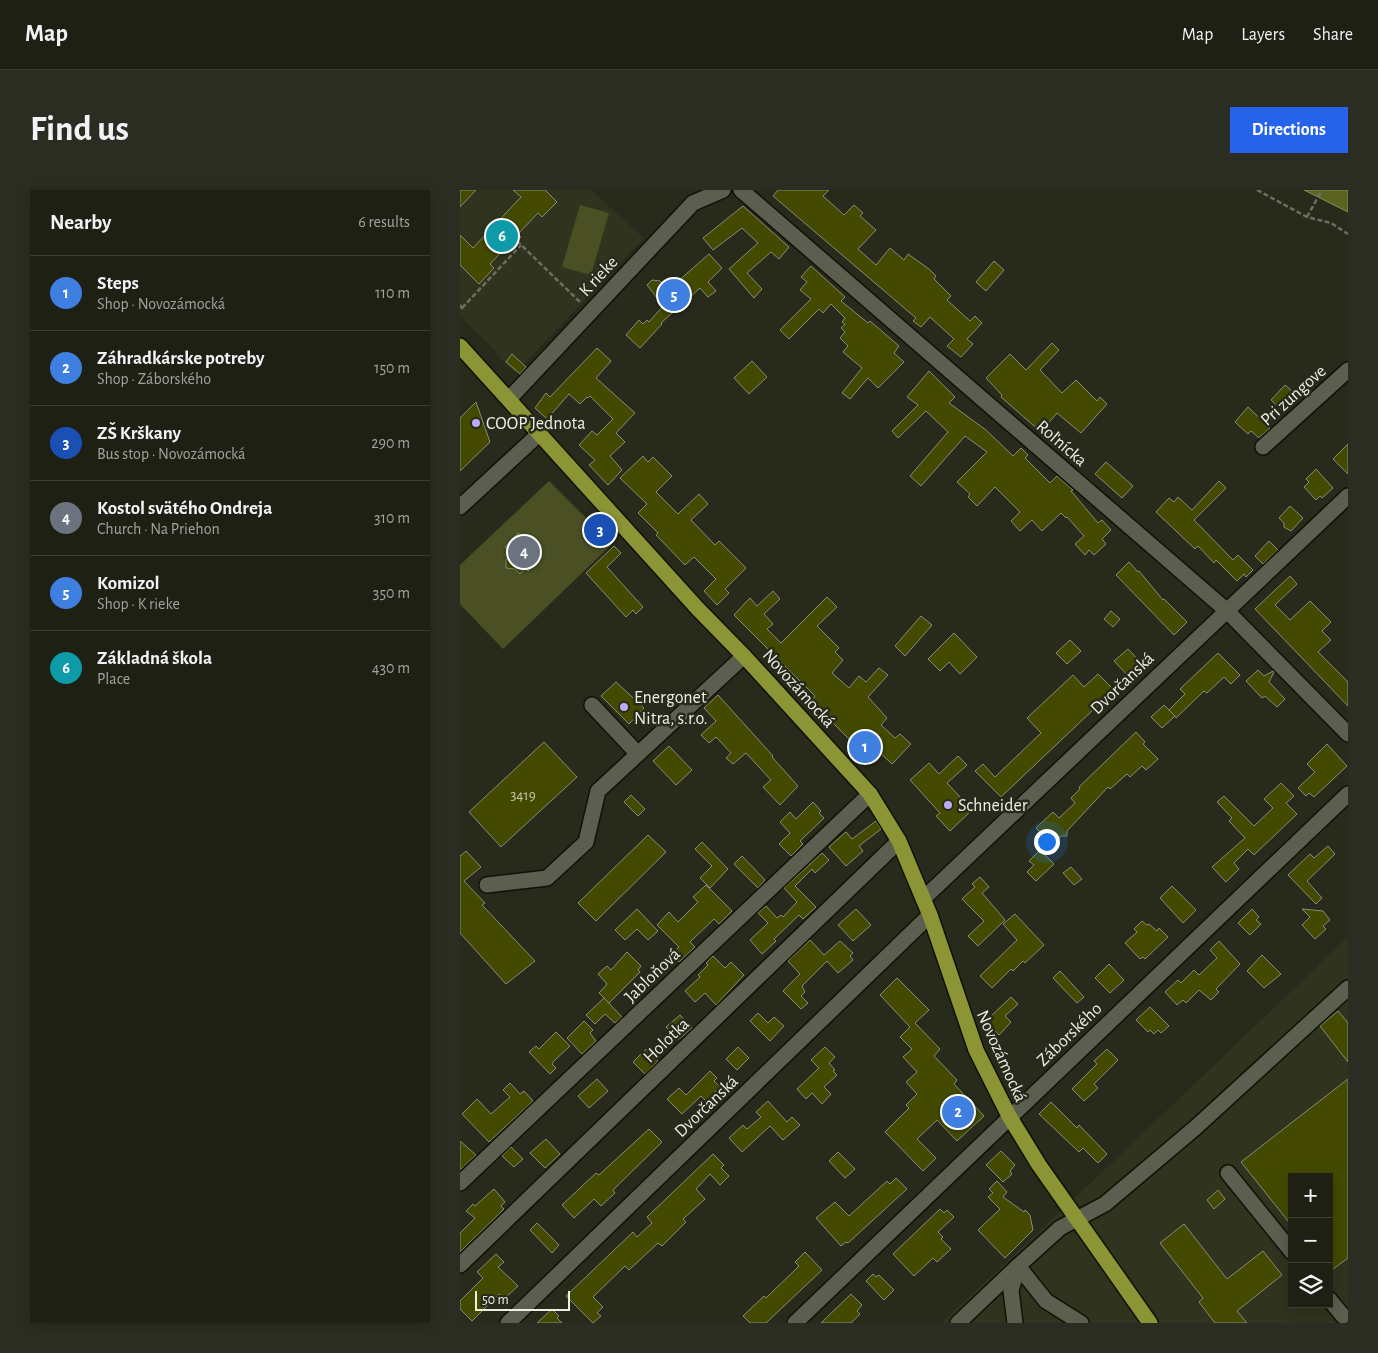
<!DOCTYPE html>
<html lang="en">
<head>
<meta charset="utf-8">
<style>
  body { margin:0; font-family:"Alegreya Sans",sans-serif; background:#2b2d22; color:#f1f3f6 }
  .controls { position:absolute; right:15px; bottom:15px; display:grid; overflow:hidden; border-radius:0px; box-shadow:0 2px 12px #0003 }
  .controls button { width:45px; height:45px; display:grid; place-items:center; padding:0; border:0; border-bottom:1px solid #3c3e34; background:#1e2014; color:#f1f3f6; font:25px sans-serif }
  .scale { position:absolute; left:15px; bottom:12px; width:95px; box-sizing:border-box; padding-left:5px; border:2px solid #edefe5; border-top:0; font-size:14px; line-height:18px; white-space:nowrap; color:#edefe5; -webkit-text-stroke:4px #282a1b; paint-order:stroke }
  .you { position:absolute; left:586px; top:651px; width:18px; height:18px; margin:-12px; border:4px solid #fff; border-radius:50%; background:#1a73e8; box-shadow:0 0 0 8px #1a73e833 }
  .badge { display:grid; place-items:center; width:32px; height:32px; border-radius:50%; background:#2563eb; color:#fff; font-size:16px; font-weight:700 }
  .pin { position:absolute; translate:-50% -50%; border:2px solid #fff; box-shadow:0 1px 5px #0006 }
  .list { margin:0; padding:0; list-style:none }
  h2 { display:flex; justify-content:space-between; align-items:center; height:65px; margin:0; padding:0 20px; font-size:21px }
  h2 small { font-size:16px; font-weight:400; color:#a1a3a0 }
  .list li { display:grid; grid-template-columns:32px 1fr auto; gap:15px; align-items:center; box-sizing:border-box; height:75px; padding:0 20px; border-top:1px solid #3c3e34 }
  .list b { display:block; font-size:19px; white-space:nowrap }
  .list p { margin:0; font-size:16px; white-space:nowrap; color:#a1a3a0 }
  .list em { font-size:16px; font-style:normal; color:#a1a3a0 }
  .icon { flex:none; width:28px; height:28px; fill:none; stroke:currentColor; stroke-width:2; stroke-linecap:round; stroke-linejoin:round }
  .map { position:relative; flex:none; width:888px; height:1133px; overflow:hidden; border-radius:0px }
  header { display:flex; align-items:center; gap:30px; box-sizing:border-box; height:70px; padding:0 25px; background:#1e2014; border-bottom:1px solid #3c3e34 }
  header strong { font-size:24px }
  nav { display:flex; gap:28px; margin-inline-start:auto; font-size:18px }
  .intro { display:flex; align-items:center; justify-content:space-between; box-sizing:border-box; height:120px; padding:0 30px }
  h1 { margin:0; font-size:35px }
  .button { padding:12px 22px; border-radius:0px; background:#2563eb; color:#fff; font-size:18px; font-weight:700 }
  main { display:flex; gap:30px; padding:0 30px }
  aside { flex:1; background:#1e2014; border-radius:0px; box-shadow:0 2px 12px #0003 }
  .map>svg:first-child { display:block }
  .built { fill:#30341e; fill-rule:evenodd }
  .green { fill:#4a5023 }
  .water { fill:#5b6321; stroke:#878d5c }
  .building { fill:#434a00; stroke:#898c7b }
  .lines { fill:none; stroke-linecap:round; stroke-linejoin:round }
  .minor-casing { stroke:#101205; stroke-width:18 }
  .major-casing { stroke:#101205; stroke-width:18 }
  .path { stroke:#6d6f61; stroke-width:2.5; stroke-dasharray:5 2.5; stroke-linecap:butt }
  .minor { stroke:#5c5f4f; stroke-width:15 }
  .major { stroke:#8b9535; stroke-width:15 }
  .poi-dot { fill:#bda9f5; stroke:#282a1b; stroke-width:2 }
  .labels { text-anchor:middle; stroke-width:5; stroke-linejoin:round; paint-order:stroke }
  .number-label { font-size:15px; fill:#c2c6ac }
  .street-label { font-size:18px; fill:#edefe5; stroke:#282a1b }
  .poi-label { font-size:18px; fill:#edefe5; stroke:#282a1b; text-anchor:start }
</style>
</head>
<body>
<header>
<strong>Map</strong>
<nav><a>Map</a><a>Layers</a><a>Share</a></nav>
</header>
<div class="intro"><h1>Find us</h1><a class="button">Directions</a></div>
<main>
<aside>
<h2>Nearby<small>6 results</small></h2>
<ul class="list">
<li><span class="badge" style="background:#3f7fe0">1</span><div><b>Steps</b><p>Shop · Novozámocká</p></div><em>110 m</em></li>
<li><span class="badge" style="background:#3f7fe0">2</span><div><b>Záhradkárske potreby</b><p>Shop · Záborského</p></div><em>150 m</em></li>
<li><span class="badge" style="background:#1a4fb4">3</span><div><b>ZŠ Krškany</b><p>Bus stop · Novozámocká</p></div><em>290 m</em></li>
<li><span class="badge" style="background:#6b7280">4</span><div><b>Kostol svätého Ondreja</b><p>Church · Na Priehon</p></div><em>310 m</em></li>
<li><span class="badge" style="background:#3f7fe0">5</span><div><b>Komizol</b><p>Shop · K rieke</p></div><em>350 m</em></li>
<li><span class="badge" style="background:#0f9aa8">6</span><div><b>Základná škola</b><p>Place</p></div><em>430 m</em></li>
</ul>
</aside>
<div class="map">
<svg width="888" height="1133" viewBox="0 0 888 1133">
  <rect width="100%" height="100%" fill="#282a1b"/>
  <g class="built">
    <path d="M0 0H131L184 48 63 175 52 165 46 172 57 182 52 180 35 163 36 161 0 126Z"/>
    <path d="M888 747V1133H481L656 969ZM832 987H869V1114H832Z"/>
  </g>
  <g class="green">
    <path d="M120 15 149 23 131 85 102 77Z"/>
    <path d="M89 291 152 354 43 459 0 414V375Z"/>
  </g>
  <path class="water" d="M844 0H888V22Z"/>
  <g class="building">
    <path d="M0 0H16L0 17Z"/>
    <path d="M53 0H85L97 12 82 27 78 23 58 44 61 47 53 56 50 53 30 74 34 78 19 94 0 75V45L13 58 61 7Z"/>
    <path d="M318 0H369L363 6 384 25 394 15 403 23 400 26 416 40 398 59 416 75 430 58 444 70 448 64 469 79 476 86 474 89 491 106 487 110 510 131 515 126 522 133 507 149 513 154 501 167 487 156 494 149 470 127 461 137 453 131 456 128 313 6Z"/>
    <path d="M283 16 329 57 319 69 311 62 287 83 302 99 294 108 269 79 298 53 282 38 253 60 243 48Z"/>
    <path d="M249 64 262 78 248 92 256 101 248 107 240 98 201 133 202 134 180 158 166 145 179 130 183 134 187 130 189 132 203 116 187 95 192 90 200 91 208 100Z"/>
    <path d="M534 71 544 80 526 101 516 92Z"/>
    <path d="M351 76 385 107 381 111 408 133 410 131 439 156 434 163 444 172 418 198 408 188 390 209 382 203 402 178 383 162 388 156 380 148 385 142 381 138 385 134 382 132 385 128 371 114 363 123 359 119 329 149 320 140 351 109 340 100 347 92 341 87Z"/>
    <path d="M592 153 599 160 580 180 602 203 616 190 637 211 640 207 647 214 621 243 597 223 581 242 541 207 542 205 526 188 550 164 566 180Z"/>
    <path d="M137 158 151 171 136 188 175 223 156 243 165 252 150 266 162 280 148 295 129 275 135 270 119 255 132 241 137 245 153 229 130 206 128 208 127 207 120 214 109 204 87 229 75 218 86 203 90 207Z"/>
    <path d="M52 164 66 177 60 184 46 172Z"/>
    <path d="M292 171 307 187 289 204 274 188Z"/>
    <path d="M469 181 495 207 489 213 526 240 553 266 561 258 568 265 565 268 590 293 597 286 613 300 611 301 638 333 642 330 651 340 642 349 646 354 634 365 629 360 625 365 615 354 624 346 607 327 606 328 601 323 582 341 572 330 560 341 551 331 560 322 535 297 517 316 508 307 510 304 497 292 527 262 505 246 461 296 450 286 488 242 466 221 438 248 432 241 458 215 447 207Z"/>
    <path d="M825 195 838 206 823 221 811 210Z"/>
    <path d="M16 212 30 252 0 281V228Z"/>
    <path d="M788 217 810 238 799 248 791 241 788 244 775 232Z"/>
    <path d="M888 254V284L873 269Z"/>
    <path d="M183 266 188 272 193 267 212 286 196 302 218 324 239 304 248 314 231 330 255 355 259 351 286 378 265 399 269 403 257 415 244 401 256 389 234 367 225 375 196 345 198 343 178 323 187 314 160 288Z"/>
    <path d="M646 272 673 296 662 308 635 284Z"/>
    <path d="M856 279 873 298 862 308 860 306 856 310 844 297 849 292 846 289Z"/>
    <path d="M759 291 766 298 734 330 773 370 778 365 793 380 786 387 784 384 777 391 756 370 754 373 738 356 735 359 696 322 709 308 714 312 718 307 732 320Z"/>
    <path d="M830 316 843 328 831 341 824 337V333L819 328Z"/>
    <path d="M58 343 68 352 73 346 79 356 75 360 82 367 68 381 65 378 60 384 55 379 46 378V370L52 364 45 357Z"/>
    <path d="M809 351 818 360 803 374 795 366Z"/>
    <path d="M154 356 161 363 147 377 183 417 176 424 173 420 166 427 126 383Z"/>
    <path d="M669 372 678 382 679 381 703 410 704 409 727 432 714 445 656 385Z"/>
    <path d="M830 386 837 394 815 415 830 430 850 411 871 432 862 441 871 450 858 462 888 492V516L795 419Z"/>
    <path d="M313 401 320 409 304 424 313 434 307 439 321 453 367 407 377 417 357 436 379 458 375 462 383 470 372 483 389 498 399 486 406 492 419 478 428 485 408 507 427 528 421 535 435 548 440 544 451 554 432 574 415 558 413 560 410 558 404 564 351 511 355 506 274 425 290 408 297 416Z"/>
    <path d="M651 421 660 429 653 437 644 429Z"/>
    <path d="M461 426 472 435 445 466 435 456Z"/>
    <path d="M494 443 517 467 500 484 489 472 480 481 468 469Z"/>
    <path d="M610 450 621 461 607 474 596 463Z"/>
    <path d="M668 459 685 477 672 490 654 471Z"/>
    <path d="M758 463 780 485 771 494 764 487 747 503 744 501 716 528 709 520 725 504 720 499Z"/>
    <path d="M798 480 804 486 813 481 814 482 809 492 825 509 817 517 805 506 802 508 786 491Z"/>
    <path d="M638 484 654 500 541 607 515 581 523 574 535 587 581 543 567 528 613 485 624 497Z"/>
    <path d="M156 492 184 518 169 534 141 506Z"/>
    <path d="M258 505 313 566 312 567 338 596 320 615 303 597 311 590 286 563 273 574 266 568 271 563 256 547 249 553 241 545 256 531 244 518Z"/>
    <path d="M704 515 715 526 702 538 691 527Z"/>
    <path d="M676 542 685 552 683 554 698 569 686 580 682 576 670 587 667 584 650 599 648 597 607 641V646H601L592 655 576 638 593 622 599 628 615 613 611 608 620 599 619 597Z"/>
    <path d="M84 552 117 587 41 657 9 622Z"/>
    <path d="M867 554 887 576 854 607 849 603 846 606 838 598 855 582 847 574Z"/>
    <path d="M209 556 232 580 216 595 193 571Z"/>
    <path d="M498 566 507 575 487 593 512 620 490 641 476 626 480 623 450 590 469 573 479 584Z"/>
    <path d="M821 593 834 606 826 613 837 624 794 665 788 659 774 673 779 679 766 692 752 677 785 648 769 631 772 628 757 612 764 606 794 636 813 618 804 609Z"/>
    <path d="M171 605 185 619 178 626 164 612Z"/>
    <path d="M353 612 361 621 359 623 364 628 340 651 343 654 331 666 319 654 330 643 320 632 330 622 336 629Z"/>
    <path d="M416 631 421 639 399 656 403 661 386 676 369 657 386 642 392 649Z"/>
    <path d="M188 645 206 662 136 731 118 713Z"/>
    <path d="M242 652 268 679 250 698 240 688 252 676 235 659Z"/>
    <path d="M868 656 875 664 847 691 862 708 856 714 828 685 850 664 854 668Z"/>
    <path d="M580 660 594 674 576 691 567 682 574 675 569 671Z"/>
    <path d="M6 661 21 677 4 691 25 713 22 715 75 771 46 794 0 743V666Z"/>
    <path d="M362 663 369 670 355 683 352 679 335 696 356 717 343 729 339 725 314 749 316 751 302 764 290 750 308 733 298 723 306 716 317 728 321 725 323 727 337 712 324 698Z"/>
    <path d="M282 666 305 690 298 698 274 674Z"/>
    <path d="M611 677 622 689 614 695 603 683Z"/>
    <path d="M520 687 529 697 522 703 545 730 518 756 508 746 524 731 502 709 515 697 512 694Z"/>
    <path d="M246 695 272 721 259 734 254 729 230 752 235 757 219 772 211 764 219 757 197 735 209 722 218 732 238 712 233 707Z"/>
    <path d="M712 696 736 720 723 733 700 708Z"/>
    <path d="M177 719 198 741 188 750 177 739 165 750 155 740Z"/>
    <path d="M396 719 411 735 393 751 378 735Z"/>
    <path d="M792 719 799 727 796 730 801 734 790 745 778 733Z"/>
    <path d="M842 719 863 721 870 730 863 736 866 739 855 749 842 735 850 727Z"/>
    <path d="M555 724 584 755 565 773 563 771 553 781 551 779 532 798 520 786 557 750 543 734Z"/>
    <path d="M682 731 687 735 689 734 697 741 699 738 708 747 685 769 683 767 680 769 665 753 677 742 674 739Z"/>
    <path d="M350 750 364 765 380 751 393 763 390 766 393 770 378 783 367 771 342 796 345 802 341 806 348 813 341 819 323 801 340 784 328 771Z"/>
    <path d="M759 751 780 774 756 799 759 802 751 810 739 800 726 813 723 810 717 815 705 802 718 790 721 793 734 780 739 785 757 768 750 760Z"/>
    <path d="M167 762 181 776 178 780 180 782 149 813 139 803 147 794 138 784 147 776 151 780Z"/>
    <path d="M802 765 821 784 804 798 787 781Z"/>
    <path d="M253 766 265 778 271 772 284 785 256 815 245 803 235 812 225 801 240 787 238 785 248 775 246 773Z"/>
    <path d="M649 774 664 790 650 803 635 788Z"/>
    <path d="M600 781 624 807 617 813 593 788Z"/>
    <path d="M437 788 469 820 455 833 480 859 474 866 497 890 494 894 524 926 497 951 477 930 457 949 476 968 463 981 425 942 449 918 446 915 457 904 446 892 457 882 443 867 452 859 440 847 450 837 420 805Z"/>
    <path d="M551 807 558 814 545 826 551 832 539 845 526 831Z"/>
    <path d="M144 808 162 827 155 833 145 824 135 834 126 825Z"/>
    <path d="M690 817 709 836 701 843 698 840 694 844 690 840 688 842 676 830Z"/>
    <path d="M878 821 888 833V872L860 836Z"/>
    <path d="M298 823 308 833 314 827 324 836 310 851 290 831Z"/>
    <path d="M220 825 232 838 218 850 206 837Z"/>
    <path d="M124 831 133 840 130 843 136 851 122 864 107 848Z"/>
    <path d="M96 842 110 856 94 871 92 874 96 878 90 884 69 862 76 856 79 859Z"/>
    <path d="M278 857 289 868 277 880 266 869Z"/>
    <path d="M365 857 375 867 369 873 375 880 373 881 377 885 364 897 371 904 362 914 352 903 346 909 337 899 359 878 351 870Z"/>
    <path d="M186 859 198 871 185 884 173 872Z"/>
    <path d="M647 859 658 870 634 894 638 898 624 911 612 899 637 874 634 871Z"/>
    <path d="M250 881 257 888 254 891 260 897 246 911 241 906 222 924 207 909 219 898 226 905Z"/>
    <path d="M137 889 148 901 129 918 118 906Z"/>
    <path d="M888 889V1068L869 1082V987H832V1036L781 972Z"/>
    <path d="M50 893 60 904 64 901 73 911 29 952 2 924 17 909 31 924 50 907 43 900Z"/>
    <path d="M308 911 327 932 332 927 340 935 323 950 310 936 282 962 269 948 283 935 287 939 301 927 296 922Z"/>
    <path d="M591 912 617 938 619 935 647 964 638 973 623 958 619 962 579 924Z"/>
    <path d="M189 939 202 952 153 1000 155 1003 141 1016 134 1009 114 1028 102 1015 136 983 139 985Z"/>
    <path d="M86 949 100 964 85 978 70 963Z"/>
    <path d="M0 951 16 965 0 980Z"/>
    <path d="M51 957 63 969 54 977 42 966Z"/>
    <path d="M541 961 555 975 550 981 552 984 543 992 526 975Z"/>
    <path d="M378 962 395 979 385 988 369 971Z"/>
    <path d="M253 964 264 975 261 978 269 986 260 995 250 984 236 999 245 1009 223 1029 226 1032 202 1056 198 1053 169 1080 165 1076 133 1107 143 1117 137 1123 141 1126 133 1133 106 1106 173 1042 177 1047 192 1033 187 1027Z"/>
    <path d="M436 988 447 999 388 1053 386 1052 381 1056 356 1028 375 1012 389 1026 427 991 430 994Z"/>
    <path d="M537 991 547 1002 543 1007 564 1022 565 1020 570 1025 573 1040 545 1068 518 1040 540 1019 528 1007 533 1003 529 999Z"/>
    <path d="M34 999 45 1012 41 1016 44 1019 0 1062V1043L15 1028 6 1021 13 1014 15 1016Z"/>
    <path d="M758 1000 765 1009 754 1019 747 1010Z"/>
    <path d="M480 1019 484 1023 487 1020 494 1027 478 1042 483 1047 481 1049 491 1059 477 1072 473 1068 454 1086 433 1064Z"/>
    <path d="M77 1033 99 1055 92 1063 70 1040Z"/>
    <path d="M724 1034 767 1089 803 1061 822 1085 777 1121 787 1133H755L739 1112 743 1108 700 1053Z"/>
    <path d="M345 1062 362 1080 306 1133H290L283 1126 304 1106 306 1108 339 1076 335 1072Z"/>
    <path d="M36 1064 44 1072 38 1077 58 1096 44 1109 39 1104 12 1131 0 1119V1111L23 1088 17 1082Z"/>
    <path d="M413 1084 416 1087 419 1085 434 1100 424 1110 406 1091Z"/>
    <path d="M391 1104 402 1115 397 1121 400 1124 391 1133H361Z"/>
    <path d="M92 1119 99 1126 97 1128 102 1133H77Z"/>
  </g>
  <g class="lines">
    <defs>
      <g id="minor">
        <path d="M281 0 766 420 888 544"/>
        <path d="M49 209 233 13 263 0"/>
        <path d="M803 257 888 180"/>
        <path d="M0 317 80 243"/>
        <path d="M132 515 177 563"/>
        <path d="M27 695 87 688 126 652 138 601 284 466"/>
        <path d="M463 709 888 306"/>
        <path d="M768 983 832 1062"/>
        <path d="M0 993 410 604"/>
        <path d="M0 1075 439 651"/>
        <path d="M869 1109 883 1126"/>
        <path d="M48 1133 470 725"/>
        <path d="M335 1133 888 604"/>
        <path d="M498 1133 558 1076 600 1038 645 1014 735 938 888 798"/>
        <path d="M555 1133 551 1101 558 1076 586 1111 621 1133"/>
      </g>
      <path id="major" d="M0 156 238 419 284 466 410 604 439 651 454 687 470 725 516 860 549 926 579 975 690 1133"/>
    </defs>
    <use href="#minor" class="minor-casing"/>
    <use href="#major" class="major-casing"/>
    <g class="path">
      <path d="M797 0 847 27 871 33 888 44"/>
      <path d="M847 27 862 0"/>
      <path d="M57 51 121 113"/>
      <path d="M0 115 2 118 0 119"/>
      <path d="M2 118 61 55"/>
    </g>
    <use href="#minor" class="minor"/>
    <use href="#major" class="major"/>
  </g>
  <g class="poi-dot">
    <circle cx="16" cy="233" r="5"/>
    <circle cx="164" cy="517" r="5"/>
    <circle cx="488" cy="615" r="5"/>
  </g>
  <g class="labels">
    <g class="number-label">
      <text x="63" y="610">3419</text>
    </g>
    <g class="street-label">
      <text transform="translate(138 86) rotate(-47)" y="6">K rieke</text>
      <text transform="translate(833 205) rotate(-42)" y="6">Pri zungove</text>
      <text transform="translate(602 253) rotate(41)" y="6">Roľnícka</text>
      <text transform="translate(662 493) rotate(-44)" y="6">Dvorčanská</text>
      <text transform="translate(339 498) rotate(48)" y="6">Novozámocká</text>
      <text transform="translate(192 785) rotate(-44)" y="6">Jabloňová</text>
      <text transform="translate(609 844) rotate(-44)" y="6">Záborského</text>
      <text transform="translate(206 850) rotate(-44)" y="6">Holotka</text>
      <text transform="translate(542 866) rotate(66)" y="6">Novozámocká</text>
      <text transform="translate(246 916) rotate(-44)" y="6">Dvorčanská</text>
    </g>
    <g class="poi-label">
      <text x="26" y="239">COOP Jednota</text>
      <text x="174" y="513">Energonet<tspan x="174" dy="21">Nitra, s.r.o.</tspan></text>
      <text x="498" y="621">Schneider</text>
    </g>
  </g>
</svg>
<div class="controls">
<button>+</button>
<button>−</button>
<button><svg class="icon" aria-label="layers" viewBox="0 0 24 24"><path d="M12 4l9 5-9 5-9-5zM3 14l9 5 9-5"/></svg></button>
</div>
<div class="scale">50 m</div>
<div class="you"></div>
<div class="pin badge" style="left:405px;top:557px;background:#3f7fe0">1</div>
<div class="pin badge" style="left:498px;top:922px;background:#3f7fe0">2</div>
<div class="pin badge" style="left:140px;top:340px;background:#1a4fb4">3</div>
<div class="pin badge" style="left:64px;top:362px;background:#6b7280">4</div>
<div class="pin badge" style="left:214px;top:105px;background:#3f7fe0">5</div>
<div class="pin badge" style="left:42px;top:46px;background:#0f9aa8">6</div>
</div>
</main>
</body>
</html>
